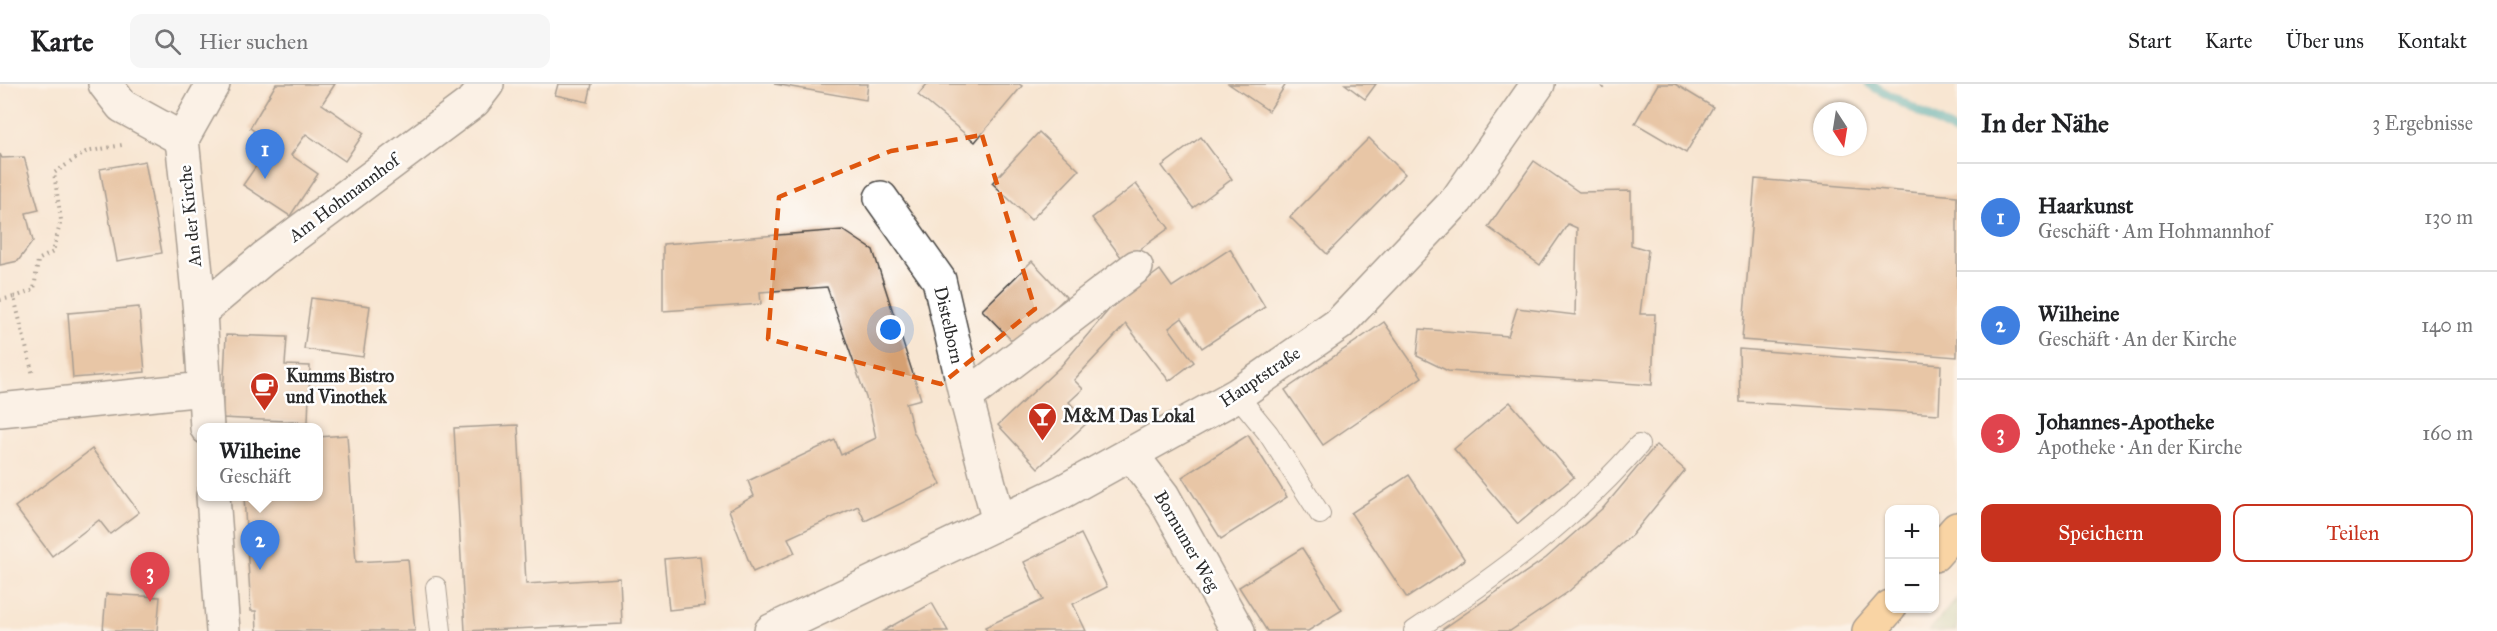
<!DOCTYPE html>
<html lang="de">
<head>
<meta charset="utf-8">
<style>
  body { margin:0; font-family:"IM FELL Great Primer",serif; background:#f6f6f6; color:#202124 }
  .controls { position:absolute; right:18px; bottom:18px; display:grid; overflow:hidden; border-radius:12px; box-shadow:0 2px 4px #0004 }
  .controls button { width:54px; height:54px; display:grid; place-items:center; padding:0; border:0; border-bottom:2px solid #e0e0e0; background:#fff; color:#202124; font:30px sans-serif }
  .compass { position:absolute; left:1813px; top:18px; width:54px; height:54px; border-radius:50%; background:#fff; box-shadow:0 2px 4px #0004; rotate:168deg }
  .you { position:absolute; left:891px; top:246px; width:21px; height:21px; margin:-15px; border:4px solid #fff; border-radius:50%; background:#1a73e8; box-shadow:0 0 0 9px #1a73e833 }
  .badge { display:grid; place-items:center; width:39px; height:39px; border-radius:50%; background:#c8321e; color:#fff; font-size:20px; font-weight:700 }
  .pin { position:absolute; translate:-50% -50px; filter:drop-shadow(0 2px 3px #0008) }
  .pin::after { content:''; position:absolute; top:32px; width:21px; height:18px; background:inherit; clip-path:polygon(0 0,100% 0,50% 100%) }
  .popup { position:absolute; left:197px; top:339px; width:126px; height:78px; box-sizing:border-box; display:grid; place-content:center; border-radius:12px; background:#fff; filter:drop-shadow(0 2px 4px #0005); font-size:20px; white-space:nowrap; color:#757577 }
  .popup b { font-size:22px; color:#202124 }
  .popup::after { content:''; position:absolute; left:50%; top:100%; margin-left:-12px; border:12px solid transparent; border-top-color:#fff }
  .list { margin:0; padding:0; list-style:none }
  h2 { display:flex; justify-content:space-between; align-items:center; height:78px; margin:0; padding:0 24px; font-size:26px }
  h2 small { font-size:20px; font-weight:400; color:#757577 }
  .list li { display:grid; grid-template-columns:39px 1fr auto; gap:18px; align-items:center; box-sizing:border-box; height:108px; padding:0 24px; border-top:2px solid #e0e0e0 }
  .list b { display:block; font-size:22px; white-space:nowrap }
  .list p { margin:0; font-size:20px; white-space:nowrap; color:#757577 }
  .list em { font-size:20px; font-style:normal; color:#757577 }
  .actions { display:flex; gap:12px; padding:18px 24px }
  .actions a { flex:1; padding:14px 0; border:2px solid #c8321e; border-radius:12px; text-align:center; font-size:21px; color:#c8321e }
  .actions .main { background:#c8321e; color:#fff }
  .icon { flex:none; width:33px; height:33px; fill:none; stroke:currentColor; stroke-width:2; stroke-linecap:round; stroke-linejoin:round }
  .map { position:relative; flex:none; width:1957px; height:547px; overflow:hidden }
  header { display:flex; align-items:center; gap:36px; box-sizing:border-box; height:84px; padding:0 30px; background:#fff; border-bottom:2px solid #e0e0e0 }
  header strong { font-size:28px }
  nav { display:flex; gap:33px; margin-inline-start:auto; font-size:21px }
  .search { width:420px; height:54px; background:#f6f6f6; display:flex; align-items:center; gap:15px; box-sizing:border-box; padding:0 21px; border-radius:12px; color:#757577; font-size:22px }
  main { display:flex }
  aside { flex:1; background:#fff }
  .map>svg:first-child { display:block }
  .forest { fill:url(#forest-firs); stroke:#546e4c; stroke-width:1.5 }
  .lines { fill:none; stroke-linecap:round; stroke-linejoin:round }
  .stream { stroke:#3bacb5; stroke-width:10 }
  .building { fill:#d5a072 }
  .lane-casing { stroke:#4a4744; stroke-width:22 }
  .street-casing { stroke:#4a4744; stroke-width:36 }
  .primary-casing { stroke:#4a4744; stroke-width:36 }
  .path { stroke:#4a4744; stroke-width:4; stroke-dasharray:1.5 4.5; stroke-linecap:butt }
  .lane { stroke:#fff; stroke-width:20 }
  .street { stroke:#fff; stroke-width:33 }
  .primary { stroke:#fbbe6e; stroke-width:33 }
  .marked { fill:none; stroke:#df570e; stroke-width:4.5; stroke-dasharray:12 8; stroke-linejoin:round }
  .labels { text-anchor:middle; stroke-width:5; stroke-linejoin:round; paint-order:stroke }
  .street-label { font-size:18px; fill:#2b2b2b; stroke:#fff }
  .poi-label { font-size:18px; font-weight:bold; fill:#2b2b2b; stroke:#fff; text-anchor:start }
</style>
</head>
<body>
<header>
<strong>Karte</strong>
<div class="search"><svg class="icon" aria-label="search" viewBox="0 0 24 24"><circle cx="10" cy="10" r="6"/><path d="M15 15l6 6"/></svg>Hier suchen</div>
<nav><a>Start</a><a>Karte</a><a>Über uns</a><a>Kontakt</a></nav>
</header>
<main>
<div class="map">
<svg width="1957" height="547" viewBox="0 0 1957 547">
  <defs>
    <pattern id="forest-firs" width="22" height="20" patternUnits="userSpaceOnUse" patternTransform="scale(1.5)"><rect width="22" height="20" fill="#7eb16d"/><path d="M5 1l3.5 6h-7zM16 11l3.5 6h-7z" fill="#67905a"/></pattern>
  </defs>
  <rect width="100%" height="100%" fill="#fff"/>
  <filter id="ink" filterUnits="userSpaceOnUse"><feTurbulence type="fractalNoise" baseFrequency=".0167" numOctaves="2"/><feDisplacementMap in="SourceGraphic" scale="12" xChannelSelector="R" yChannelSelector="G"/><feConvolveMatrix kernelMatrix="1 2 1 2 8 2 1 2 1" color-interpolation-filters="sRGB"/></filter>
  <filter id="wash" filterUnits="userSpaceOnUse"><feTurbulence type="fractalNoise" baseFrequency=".008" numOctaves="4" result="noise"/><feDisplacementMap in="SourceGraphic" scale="24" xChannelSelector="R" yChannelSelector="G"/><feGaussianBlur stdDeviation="1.35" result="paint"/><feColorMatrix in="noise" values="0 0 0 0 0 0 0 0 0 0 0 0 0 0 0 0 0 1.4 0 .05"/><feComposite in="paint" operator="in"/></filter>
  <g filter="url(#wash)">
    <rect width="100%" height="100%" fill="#f8e6d2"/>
    <path class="forest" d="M1957 514V547H1929Z"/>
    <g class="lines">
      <path class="stream" d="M1869 0 1957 49"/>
    </g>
    <g id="blocks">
      <g class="building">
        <path d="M276 0H335L322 20 364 49 345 77 306 50 291 71 318 90 290 132 243 101 272 59 250 44Z"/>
        <path d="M558 0H592L588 18 555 11Z"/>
        <path d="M774 0H868L866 16Z"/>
        <path d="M927 0H1019L1022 2 975 58 918 11Z"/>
        <path d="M1229 0H1286L1269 27Z"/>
        <path d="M1345 0H1376L1365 15Z"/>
        <path d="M1658 0H1675L1713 23 1686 69 1635 39Z"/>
        <path d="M1039 48 1079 86 1031 136 992 99Z"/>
        <path d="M1201 53 1232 95 1193 124 1162 82Z"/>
        <path d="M1369 54 1405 90 1327 170 1290 133Z"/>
        <path d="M0 70 2 74 24 73 39 126 26 129 33 157 18 177 0 181Z"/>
        <path d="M145 77 162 169 117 177 100 85Z"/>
        <path d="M1534 77 1579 108 1631 107V161L1648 166 1640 230H1655L1652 301 1448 287 1417 272 1420 245 1508 252 1517 224 1575 231 1577 144 1568 140 1540 181 1488 143Z"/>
        <path d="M1755 95 1957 112V273L1742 256Z"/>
        <path d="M1136 100 1169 144 1124 177 1092 134Z"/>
        <path d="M843 146 873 166 921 315 906 319 913 347 941 400 865 437 858 422 788 454 795 469 753 488 729 426 754 412 748 397 835 356 841 371 876 354 869 322 827 203 760 208 761 220 663 227V160Z"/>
        <path d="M1230 165 1265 223 1202 264 1182 234 1169 244 1194 278 1169 297 1126 240 1074 296 1083 305 1069 318 1088 338 1038 384 998 341 1061 282 1112 222 1160 186 1172 203Z"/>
        <path d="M1032 177 1066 213 1016 261 982 226Z"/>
        <path d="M311 214 370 222 363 273 304 265Z"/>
        <path d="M139 223 145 288 73 294 68 229Z"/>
        <path d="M1384 238 1422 293 1323 361 1285 306Z"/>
        <path d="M226 251 287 253 285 281 310 282 308 338 222 334Z"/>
        <path d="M1739 265 1941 281 1939 330 1740 318Z"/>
        <path d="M1510 318 1574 393 1518 440 1454 365Z"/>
        <path d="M518 341 526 500 620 494 622 540 465 547 454 344Z"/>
        <path d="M347 351 356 478 408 475 415 547H257L256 527H251L244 412H318V353Z"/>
        <path d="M1248 351 1287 413 1221 455 1182 393Z"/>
        <path d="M1656 361 1685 386 1632 451 1568 508 1510 547H1440L1546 474 1604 423Z"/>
        <path d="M92 365 139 428 110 450 99 436 52 472 15 423Z"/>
        <path d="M1409 391 1465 476 1407 514 1351 429Z"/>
        <path d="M1081 450 1107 503 1073 520 1086 547H987L985 543 1043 516 1024 478Z"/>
        <path d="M1302 464 1342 526 1308 547H1267L1239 503Z"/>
        <path d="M700 472 705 522 669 526 664 475Z"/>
        <path d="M106 510 160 513 157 547H103Z"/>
        <path d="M932 519 948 547H883Z"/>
      </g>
    </g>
  </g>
  <g filter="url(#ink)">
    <use href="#blocks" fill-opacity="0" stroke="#4a4744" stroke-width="1.5"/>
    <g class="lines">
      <defs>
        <g id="lane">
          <path d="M1237 311 1268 349 1320 430"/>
          <path d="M436 503 441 547"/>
          <path d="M1414 547C1497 492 1573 437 1639 361"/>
        </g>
        <g id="street">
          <path d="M105 0 122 22 182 55"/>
          <path d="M182 55 200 228 207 344"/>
          <path d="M182 55 213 0"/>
          <path d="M881 114 939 196 966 313 999 438"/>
          <path d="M200 228 264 174 474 17 487 0"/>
          <path d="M966 313 1136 183"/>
          <path d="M0 326 204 305"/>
          <path d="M1131 370 1163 412 1238 547"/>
          <path d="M213 412 223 547"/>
          <path d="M771 547 1062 408 1237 311 1339 240 1457 116 1538 0"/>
        </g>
        <g id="primary">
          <path d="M1934 471 1957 445"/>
          <path d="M1869 547 1890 523"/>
        </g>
      </defs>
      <use href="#lane" class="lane-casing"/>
      <use href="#street" class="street-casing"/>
      <use href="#primary" class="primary-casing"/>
      <g class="path">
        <path d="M1602 4 1605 0"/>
        <path d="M14 213 34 206 38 176 53 168 61 136 54 89 86 68 122 61"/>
        <path d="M0 216 14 213 33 291"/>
      </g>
      <use href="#lane" class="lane"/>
      <use href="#street" class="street"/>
      <use href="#primary" class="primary"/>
    </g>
  </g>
  <path d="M0 0H1957V547H0ZM982 51 1035 225 941 300 768 255 779 113 891 67Z" fill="#f8e6d2" fill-opacity=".55" fill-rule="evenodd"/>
  <path class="marked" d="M982 51 1035 225 941 300 768 255 779 113 891 67Z"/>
  <defs>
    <symbol id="cafe-pin" viewBox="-11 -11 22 30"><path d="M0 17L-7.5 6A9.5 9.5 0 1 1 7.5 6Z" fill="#c8321e" stroke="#fff"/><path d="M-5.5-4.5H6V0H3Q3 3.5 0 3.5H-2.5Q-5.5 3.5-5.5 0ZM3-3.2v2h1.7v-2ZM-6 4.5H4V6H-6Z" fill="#fff"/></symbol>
    <symbol id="bar-pin" viewBox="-11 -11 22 30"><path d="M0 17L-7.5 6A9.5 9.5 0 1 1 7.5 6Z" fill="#c8321e" stroke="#fff"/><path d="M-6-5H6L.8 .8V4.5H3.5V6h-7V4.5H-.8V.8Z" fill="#fff"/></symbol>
  </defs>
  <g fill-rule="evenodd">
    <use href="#cafe-pin" x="248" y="286" width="33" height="45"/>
    <use href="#bar-pin" x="1026" y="316" width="33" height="45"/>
  </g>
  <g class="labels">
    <g class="street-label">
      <text transform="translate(344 114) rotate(-37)" y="6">Am Hohmannhof</text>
      <text transform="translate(190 132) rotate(-96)" y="6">An der Kirche</text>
      <text transform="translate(949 241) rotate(77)" y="6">Distelborn</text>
      <text transform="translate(1260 293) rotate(-34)" y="6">Hauptstraße</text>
      <text transform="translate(1187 457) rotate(60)" y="6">Bornumer Weg</text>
    </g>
    <g class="poi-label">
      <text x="286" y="298">Kumms Bistro<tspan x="286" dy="21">und Vinothek</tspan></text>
      <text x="1063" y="338">M&amp;M Das Lokal</text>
    </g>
  </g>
</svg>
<div class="controls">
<button>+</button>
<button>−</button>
</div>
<svg class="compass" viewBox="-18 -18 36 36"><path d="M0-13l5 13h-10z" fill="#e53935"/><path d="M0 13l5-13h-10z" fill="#757577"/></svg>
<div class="you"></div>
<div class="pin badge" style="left:265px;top:95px;background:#3f7fe0">1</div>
<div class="pin badge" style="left:260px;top:486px;background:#3f7fe0">2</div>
<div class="popup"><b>Wilheine</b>Geschäft</div>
<div class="pin badge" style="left:150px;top:518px;background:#e0444e">3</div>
</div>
<aside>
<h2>In der Nähe<small>3 Ergebnisse</small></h2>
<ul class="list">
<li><span class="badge" style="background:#3f7fe0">1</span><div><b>Haarkunst</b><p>Geschäft · Am Hohmannhof</p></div><em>130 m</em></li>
<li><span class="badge" style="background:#3f7fe0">2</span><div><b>Wilheine</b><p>Geschäft · An der Kirche</p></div><em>140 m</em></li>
<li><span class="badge" style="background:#e0444e">3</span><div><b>Johannes-Apotheke</b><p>Apotheke · An der Kirche</p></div><em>160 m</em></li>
</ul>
<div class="actions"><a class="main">Speichern</a><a>Teilen</a></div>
</aside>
</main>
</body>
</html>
